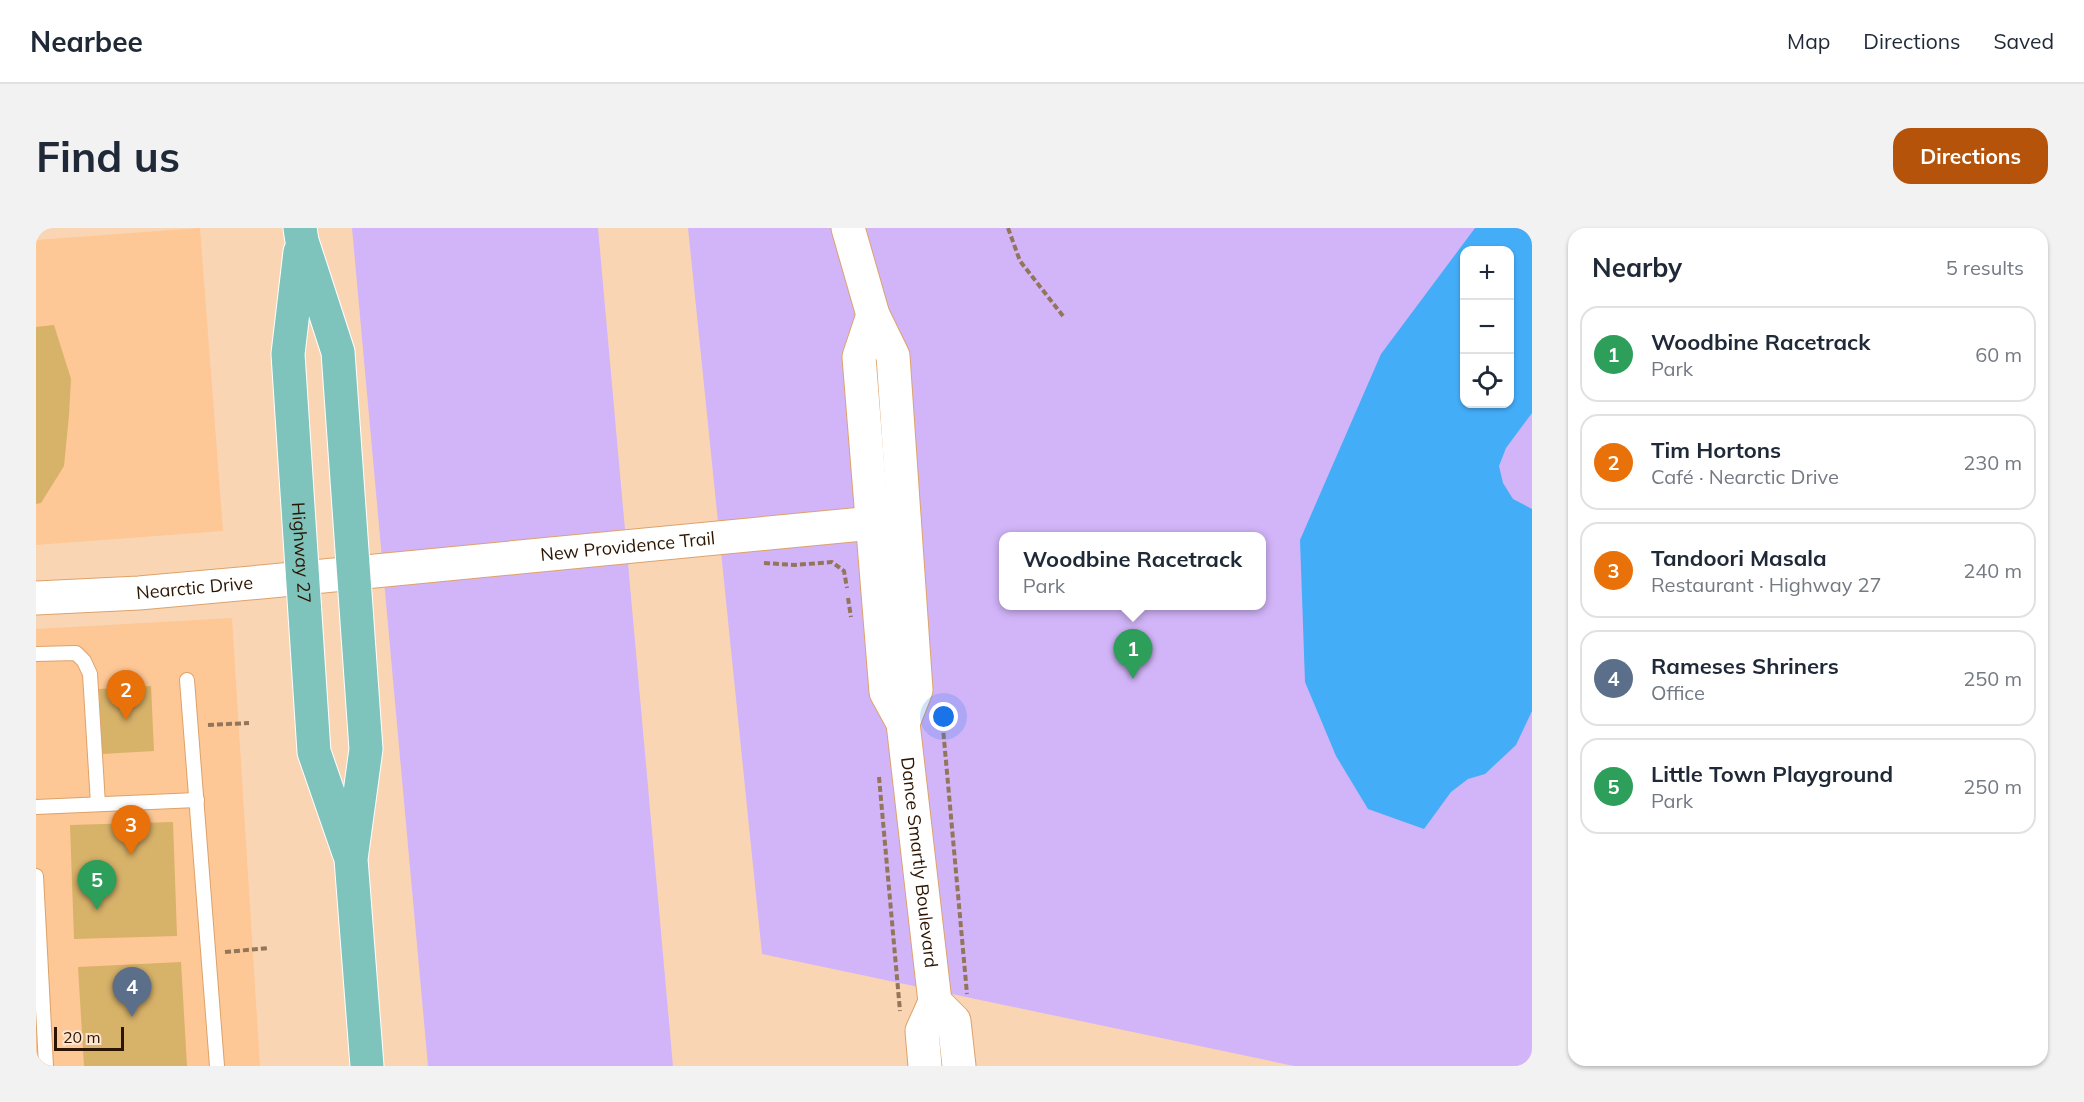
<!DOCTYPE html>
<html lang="en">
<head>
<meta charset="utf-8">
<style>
  body { margin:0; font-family:Mulish,sans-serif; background:#f2f2f3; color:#1f2937 }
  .controls { position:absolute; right:18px; top:18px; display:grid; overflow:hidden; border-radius:12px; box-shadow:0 2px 4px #0004 }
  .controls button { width:54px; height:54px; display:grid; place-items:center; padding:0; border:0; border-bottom:2px solid #e0e1e3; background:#fff; color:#1f2937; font:30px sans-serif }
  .scale { position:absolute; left:18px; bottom:15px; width:70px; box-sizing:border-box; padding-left:6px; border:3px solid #2c1500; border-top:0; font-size:16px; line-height:21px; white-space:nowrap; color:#2c1500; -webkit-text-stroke:4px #fee5cf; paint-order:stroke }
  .you { position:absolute; left:908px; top:489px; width:21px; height:21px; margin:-15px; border:4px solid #fff; border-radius:50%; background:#1a73e8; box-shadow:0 0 0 9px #1a73e833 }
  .badge { display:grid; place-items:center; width:39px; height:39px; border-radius:50%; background:#b45309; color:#fff; font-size:20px; font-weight:700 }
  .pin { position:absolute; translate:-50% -50px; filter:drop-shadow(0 2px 3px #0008) }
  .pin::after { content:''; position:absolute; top:32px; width:21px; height:18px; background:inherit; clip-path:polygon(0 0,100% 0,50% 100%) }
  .popup { position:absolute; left:963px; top:304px; width:267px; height:78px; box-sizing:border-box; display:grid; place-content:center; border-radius:12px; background:#fff; filter:drop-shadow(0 2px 4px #0005); font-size:20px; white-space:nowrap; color:#747a83 }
  .popup b { font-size:22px; color:#1f2937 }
  .popup::after { content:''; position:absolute; left:50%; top:100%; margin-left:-12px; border:12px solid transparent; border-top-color:#fff }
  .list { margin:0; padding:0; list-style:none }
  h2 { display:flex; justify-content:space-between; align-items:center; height:78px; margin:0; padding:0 24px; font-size:26px }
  h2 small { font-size:20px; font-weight:400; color:#747a83 }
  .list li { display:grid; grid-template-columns:39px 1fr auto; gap:18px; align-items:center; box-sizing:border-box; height:96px; margin:0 12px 12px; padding:0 12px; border:2px solid #e0e1e3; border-radius:18px }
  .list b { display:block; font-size:22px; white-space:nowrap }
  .list p { margin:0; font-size:20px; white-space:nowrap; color:#747a83 }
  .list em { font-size:20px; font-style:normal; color:#747a83 }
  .icon { flex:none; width:33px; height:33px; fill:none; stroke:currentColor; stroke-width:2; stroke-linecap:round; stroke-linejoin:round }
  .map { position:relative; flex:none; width:1496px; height:838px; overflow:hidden; border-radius:18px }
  header { display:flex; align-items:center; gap:36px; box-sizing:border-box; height:84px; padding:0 30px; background:#fff; border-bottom:2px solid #e0e1e3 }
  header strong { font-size:28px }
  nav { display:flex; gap:33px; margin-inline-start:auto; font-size:21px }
  .intro { display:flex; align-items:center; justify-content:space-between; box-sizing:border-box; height:144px; padding:0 36px }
  h1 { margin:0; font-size:42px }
  .button { padding:15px 27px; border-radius:18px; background:#b45309; color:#fff; font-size:21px; font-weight:700 }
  main { display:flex; gap:36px; padding:0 36px }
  aside { flex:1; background:#fff; border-radius:18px; box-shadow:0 2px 4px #0004 }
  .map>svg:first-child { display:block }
  .built { fill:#fec796 }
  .green { fill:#d2b5f9; fill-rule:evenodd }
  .water { fill:#44adf8; fill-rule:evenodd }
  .building { fill:#d7b269 }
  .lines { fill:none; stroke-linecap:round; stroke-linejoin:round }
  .lane-casing { stroke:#dda26a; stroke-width:16 }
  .secondary-casing { stroke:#dda26a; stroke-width:35 }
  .primary-casing { stroke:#fff; stroke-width:35 }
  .path { stroke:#93755a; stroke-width:4; stroke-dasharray:6 3; stroke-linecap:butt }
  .lane { stroke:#fff; stroke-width:14 }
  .secondary { stroke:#fff; stroke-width:33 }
  .primary { stroke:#7ec4bc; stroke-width:33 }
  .labels { text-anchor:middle; stroke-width:4.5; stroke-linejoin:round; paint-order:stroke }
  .street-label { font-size:18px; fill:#2c1500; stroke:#fee5cf }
</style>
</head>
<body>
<header>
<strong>Nearbee</strong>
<nav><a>Map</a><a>Directions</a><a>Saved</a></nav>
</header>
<div class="intro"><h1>Find us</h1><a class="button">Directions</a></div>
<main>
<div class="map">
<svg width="1496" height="838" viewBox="0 0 1496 838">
  <rect width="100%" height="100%" fill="#fad5b4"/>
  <g class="built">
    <path d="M164 0 187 303 0 317V12Z"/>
    <path d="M196 390 224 838H0V401Z"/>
  </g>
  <g class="green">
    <path d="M316 0H562L637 838H392Z"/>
    <path d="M652 0H1496V838H1258L726 726ZM1428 22H1474V176H1428ZM968 308H1226V378H968Z"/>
  </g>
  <path class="water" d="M1439 0H1496V185L1470 220 1463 238 1467 255 1477 271 1496 281V483L1480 517 1449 546 1432 551 1415 564 1388 601 1332 581 1300 528 1269 454 1264 312 1345 126ZM1428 22H1474V176H1428Z"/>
  <g class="building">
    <path d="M18 97 35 151 33 187 28 238 5 275 0 276V99Z"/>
    <path d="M115 458 118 523 66 526 63 461Z"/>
    <path d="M137 594 141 708 38 711 34 597Z"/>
    <path d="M145 734 151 838H48L42 739Z"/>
  </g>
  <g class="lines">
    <defs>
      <g id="lane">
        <path d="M0 426 40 425 48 433 54 446 62 576"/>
        <path d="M151 452 181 838"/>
        <path d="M0 579 161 572"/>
        <path d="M0 648 10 838"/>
      </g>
      <g id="secondary">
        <path d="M812 0 837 87 857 128 880 462 867 495"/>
        <path id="s1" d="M837 87 823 129 850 464 867 495 899 774 886 803 889 838"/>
        <path id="s2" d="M0 370 103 365 225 354 868 292"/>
        <path d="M899 774 918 793 923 838"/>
      </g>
      <g id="primary">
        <path d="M264 0 266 13 302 124 330 521 315 631 331 838"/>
        <path id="s3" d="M264 24 252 126 278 524 313 625"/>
      </g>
    </defs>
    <use href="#lane" class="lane-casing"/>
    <use href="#secondary" class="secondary-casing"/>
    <use href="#primary" class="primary-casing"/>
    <g class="path">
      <path d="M972 0 984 33 1027 88"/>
      <path d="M728 335 759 337 796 334 808 343 811 360"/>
      <path d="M812 370 815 389"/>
      <path d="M905 478 931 766"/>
      <path d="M172 497 213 495"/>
      <path d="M843 549 864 783"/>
      <path d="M189 724 233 720"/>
    </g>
    <use href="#lane" class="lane"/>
    <use href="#secondary" class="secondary"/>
    <use href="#primary" class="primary"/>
  </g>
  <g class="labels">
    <g class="street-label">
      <text dy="6" stroke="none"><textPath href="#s2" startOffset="594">New Providence Trail</textPath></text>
      <text dy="6" stroke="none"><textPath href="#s3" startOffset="302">Highway 27</textPath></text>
      <text dy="6" stroke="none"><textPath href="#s2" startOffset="159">Nearctic Drive</textPath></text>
      <text dy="6" stroke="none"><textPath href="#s1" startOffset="556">Dance Smartly Boulevard</textPath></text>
    </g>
  </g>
</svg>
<div class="controls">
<button>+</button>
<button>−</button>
<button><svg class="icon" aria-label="locate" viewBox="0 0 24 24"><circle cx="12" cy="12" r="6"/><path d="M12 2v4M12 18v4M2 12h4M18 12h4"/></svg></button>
</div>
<div class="scale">20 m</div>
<div class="you"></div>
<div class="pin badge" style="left:1097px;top:451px;background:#2e9e5b">1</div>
<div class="popup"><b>Woodbine Racetrack</b>Park</div>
<div class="pin badge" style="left:90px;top:492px;background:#e8710a">2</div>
<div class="pin badge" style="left:95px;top:627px;background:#e8710a">3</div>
<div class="pin badge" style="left:96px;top:789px;background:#5c6f8a">4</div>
<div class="pin badge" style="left:61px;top:682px;background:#2e9e5b">5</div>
</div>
<aside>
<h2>Nearby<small>5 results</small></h2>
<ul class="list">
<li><span class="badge" style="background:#2e9e5b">1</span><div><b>Woodbine Racetrack</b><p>Park</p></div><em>60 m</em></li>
<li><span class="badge" style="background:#e8710a">2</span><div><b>Tim Hortons</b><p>Café · Nearctic Drive</p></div><em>230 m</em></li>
<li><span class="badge" style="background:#e8710a">3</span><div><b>Tandoori Masala</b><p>Restaurant · Highway 27</p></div><em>240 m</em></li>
<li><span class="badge" style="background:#5c6f8a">4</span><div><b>Rameses Shriners</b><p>Office</p></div><em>250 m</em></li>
<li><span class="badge" style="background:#2e9e5b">5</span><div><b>Little Town Playground</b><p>Park</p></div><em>250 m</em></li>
</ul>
</aside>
</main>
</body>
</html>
